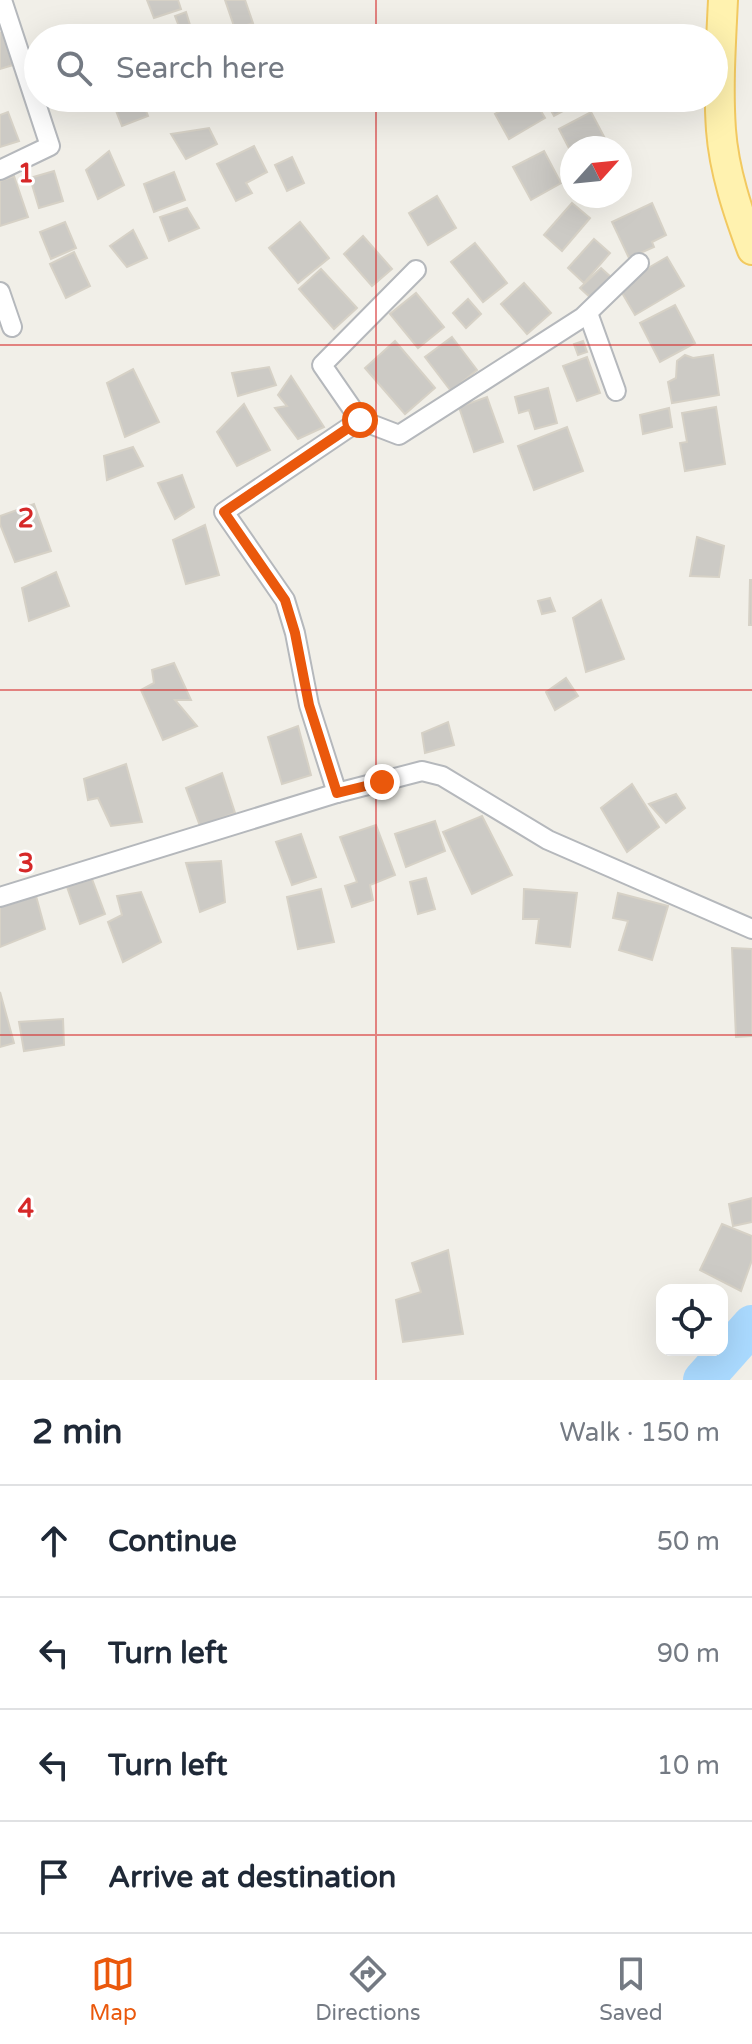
<!DOCTYPE html>
<html lang="en">
<head>
<meta charset="utf-8">
<style>
  body { margin:0; font-family:"Varela Round",sans-serif; background:#f6f6f7; color:#1f2937 }
  .controls { position:absolute; right:24px; bottom:24px; display:grid; overflow:hidden; border-radius:16px; box-shadow:0 8px 32px #0002 }
  .controls button { width:72px; height:72px; display:grid; place-items:center; padding:0; border:0; border-bottom:2px solid #e0e1e3; background:#fff; color:#1f2937; font:40px sans-serif }
  .compass { position:absolute; left:560px; top:136px; width:72px; height:72px; border-radius:50%; background:#fff; box-shadow:0 8px 32px #0002; rotate:63deg }
  .stop { position:absolute; width:24px; height:24px; margin:-18px; border:6px solid #ea580c; border-radius:50%; background:#fff }
  .stop.end { background:#ea580c; border-color:#fff; box-shadow:0 2px 8px #0008 }
  .list { margin:0; padding:0; list-style:none }
  h2 { display:flex; justify-content:space-between; align-items:center; height:104px; margin:0; padding:0 32px; font-size:34px }
  h2 small { font-size:26px; font-weight:400; color:#747a83 }
  .list li { display:grid; grid-template-columns:52px 1fr auto; gap:24px; align-items:center; box-sizing:border-box; height:112px; padding:0 32px; border-top:2px solid #e0e1e3 }
  .list b { display:block; font-size:30px; white-space:nowrap }
  .list em { font-size:26px; font-style:normal; color:#747a83 }
  .icon { flex:none; width:44px; height:44px; fill:none; stroke:currentColor; stroke-width:2; stroke-linecap:round; stroke-linejoin:round }
  .map { position:relative; flex:none; width:752px; height:1380px; overflow:hidden }
  .search { position:absolute; background:#fff; box-shadow:0 8px 32px #0002; left:24px; right:24px; top:24px; height:88px; display:flex; align-items:center; gap:20px; box-sizing:border-box; padding:0 28px; border-radius:44px; color:#747a83; font-size:30px }
  .sheet { height:552px; background:#fff }
  nav { display:flex; justify-content:space-around; align-items:center; box-sizing:border-box; height:112px; border-top:2px solid #e0e1e3; background:#fff; font-size:22px; color:#747a83 }
  nav a { display:grid; justify-items:center; gap:4px }
  nav .on { color:#ea580c }
  .map>svg:first-child { display:block }
  .lines { fill:none; stroke-linecap:round; stroke-linejoin:round }
  .river { stroke:#aadaff; stroke-width:40 }
  .building { fill:#cccac5; stroke:#d6d1c6; stroke-width:2 }
  .street-casing { stroke:#b5b8bc; stroke-width:22 }
  .primary-casing { stroke:#f2c960; stroke-width:32 }
  .street { stroke:#fff; stroke-width:18 }
  .primary { stroke:#fff2af; stroke-width:28 }
  .route { stroke:#ea580c; stroke-width:10 }
  .grid { fill:none; stroke:#d62828; stroke-width:2; stroke-opacity:0.55 }
  .grid-label { font-size:26px; text-anchor:middle; font-weight:bold; fill:#d62828; stroke:#fff; stroke-width:6; stroke-linejoin:round; paint-order:stroke }
</style>
</head>
<body>
<div class="map">
<svg width="752" height="1380" viewBox="0 0 752 1380">
  <rect width="100%" height="100%" fill="#f1efe8"/>
  <g class="lines">
    <path class="river" d="M703 1380 752 1325"/>
  </g>
  <g class="building">
    <path d="M147 0H178L181 9 154 18Z"/>
    <path d="M225 0H245L253 23 235 29Z"/>
    <path d="M186 12 190 25 180 29 175 16Z"/>
    <path d="M2 32 13 65 0 69V33Z"/>
    <path d="M111 98H141L148 116 122 126Z"/>
    <path d="M523 98H533L545 118 509 139 495 114Z"/>
    <path d="M544 98H560L567 109 554 116Z"/>
    <path d="M8 112 19 141 0 147V115Z"/>
    <path d="M591 112 610 148H572V154L559 129Z"/>
    <path d="M209 128 217 144 186 159 171 134Z"/>
    <path d="M254 146 267 172 246 183 252 193 236 201 217 164Z"/>
    <path d="M109 151 124 185 98 199 86 170Z"/>
    <path d="M544 151 561 183 531 200 513 167Z"/>
    <path d="M292 157 304 183 287 191 275 165Z"/>
    <path d="M54 171 63 201 39 208 30 178Z"/>
    <path d="M174 172 185 200 154 212 144 184Z"/>
    <path d="M14 176 28 217 0 226V181Z"/>
    <path d="M437 196 456 228 428 245 409 213Z"/>
    <path d="M572 203 590 218 562 251 544 235Z"/>
    <path d="M652 203 666 235 652 242 654 247 629 258 612 222Z"/>
    <path d="M187 208 199 228 169 241 160 217Z"/>
    <path d="M65 222 76 248 51 259 40 232Z"/>
    <path d="M300 222 329 258 298 283 269 248Z"/>
    <path d="M133 230 147 258 127 267 110 246Z"/>
    <path d="M363 236 392 269 372 286 344 254Z"/>
    <path d="M594 239 610 253 584 283 568 268Z"/>
    <path d="M475 243 507 283 483 302 451 262Z"/>
    <path d="M74 252 90 286 66 298 50 264Z"/>
    <path d="M667 257 684 286 635 315 621 291 631 285V278Z"/>
    <path d="M601 268 612 278 592 299 580 288Z"/>
    <path d="M321 269 357 308 334 329 299 289Z"/>
    <path d="M524 283 551 313 527 334 501 304Z"/>
    <path d="M416 293 444 327 418 348 390 314Z"/>
    <path d="M468 299 481 314 466 328 453 313Z"/>
    <path d="M675 305 695 343 660 362 640 323Z"/>
    <path d="M452 337 477 370 451 391 425 357Z"/>
    <path d="M395 341 435 388 405 414 365 368Z"/>
    <path d="M583 341 587 352 578 355 574 344Z"/>
    <path d="M685 355 693 358 713 355 719 395 672 403 668 382 676 378 677 361Z"/>
    <path d="M587 357 600 393 577 401 563 366Z"/>
    <path d="M269 367 276 385 238 396 232 373Z"/>
    <path d="M133 369 159 422 125 437 107 383Z"/>
    <path d="M291 376 324 427 298 439 275 408 287 406 278 395Z"/>
    <path d="M548 388 557 423 535 429 529 410 519 413 515 397Z"/>
    <path d="M487 397 503 442 474 452 459 407Z"/>
    <path d="M244 404 270 450 237 466 217 432Z"/>
    <path d="M716 407 725 464 685 471 680 443 687 442 682 413Z"/>
    <path d="M669 408 672 427 643 434 640 415Z"/>
    <path d="M567 427 583 471 534 490 518 446Z"/>
    <path d="M133 447 143 466 107 480 104 456Z"/>
    <path d="M182 475 194 507 175 519 158 483Z"/>
    <path d="M34 504 51 551 15 562 0 524V516Z"/>
    <path d="M205 525 219 575 186 584 173 540Z"/>
    <path d="M697 537 724 546 719 577 690 576Z"/>
    <path d="M56 572 69 606 29 621 22 588Z"/>
    <path d="M750 580H752V625H749Z"/>
    <path d="M550 598 555 611 542 614 538 601Z"/>
    <path d="M601 600 624 659 586 672 573 618Z"/>
    <path d="M174 663 191 700H175L197 726 163 740 141 690 154 683 152 670Z"/>
    <path d="M566 678 578 696 555 710 546 692Z"/>
    <path d="M448 722 454 745 425 753 422 733Z"/>
    <path d="M298 726 311 775 282 784 268 737Z"/>
    <path d="M126 764 142 822 111 826 98 798 88 800 84 779Z"/>
    <path d="M222 773 235 813 200 826 186 788Z"/>
    <path d="M632 784 659 827 627 852 601 808Z"/>
    <path d="M676 794 685 808 666 823 649 804Z"/>
    <path d="M482 816 512 875 472 894 443 832Z"/>
    <path d="M435 821 445 851 406 867 395 834Z"/>
    <path d="M376 825 395 875 370 885 373 900 352 907 345 886 357 882 340 837Z"/>
    <path d="M301 834 316 877 292 885 276 842Z"/>
    <path d="M221 861 225 902 200 912 186 863Z"/>
    <path d="M426 878 435 909 418 914 410 882Z"/>
    <path d="M92 879 105 914 80 924 67 887Z"/>
    <path d="M321 889 334 942 298 949 287 897Z"/>
    <path d="M524 889 577 893 570 947 536 943 539 919H523Z"/>
    <path d="M141 892 161 942 123 962 108 922 122 915 117 896Z"/>
    <path d="M618 893 668 906 652 960 619 950 628 921 613 918Z"/>
    <path d="M36 896 45 929 0 947V907Z"/>
    <path d="M732 948 752 949V1036L736 1037Z"/>
    <path d="M0 992 14 1043 0 1047Z"/>
    <path d="M63 1019 64 1045 24 1051 19 1022Z"/>
    <path d="M752 1198V1222L733 1226 729 1204Z"/>
    <path d="M722 1224 752 1236V1260L741 1291 700 1270Z"/>
    <path d="M448 1250 463 1334 403 1342 396 1300 421 1292 412 1263Z"/>
  </g>
  <g class="lines">
    <defs>
      <g id="street">
        <path d="M0 170 50 146 2 0"/>
        <path d="M0 292 12 327"/>
        <path d="M588 313 616 391"/>
        <path d="M360 420 322 365 416 270"/>
        <path d="M337 793 309 705 295 633 285 600 224 512 360 420 399 435 583 317 639 263"/>
        <path d="M0 897 337 793 422 771 442 776 548 840 752 929"/>
      </g>
      <path id="primary" d="M723 0C721 43 718 87 721 130 724 171 738 212 752 250"/>
    </defs>
    <use href="#street" class="street-casing"/>
    <use href="#primary" class="primary-casing"/>
    <use href="#street" class="street"/>
    <use href="#primary" class="primary"/>
  </g>
  <g class="lines">
    <path class="route" d="M360 420 224 512 285 600 295 633 309 705 337 793 382 782"/>
  </g>
  <path class="grid" d="M376 0V38M376 98V1380M0 345H752M0 690H752M0 1035H752"/>
  <g class="grid-label">
    <text x="26" y="182">1</text>
    <text x="26" y="527">2</text>
    <text x="26" y="872">3</text>
    <text x="26" y="1217">4</text>
  </g>
</svg>
<div class="controls">
<button><svg class="icon" aria-label="locate" viewBox="0 0 24 24"><circle cx="12" cy="12" r="6"/><path d="M12 2v4M12 18v4M2 12h4M18 12h4"/></svg></button>
</div>
<svg class="compass" viewBox="-18 -18 36 36"><path d="M0-13l5 13h-10z" fill="#e53935"/><path d="M0 13l5-13h-10z" fill="#747a83"/></svg>
<div class="stop" style="left:360px;top:420px"></div>
<div class="stop end" style="left:382px;top:782px"></div>
<div class="search"><svg class="icon" aria-label="search" viewBox="0 0 24 24"><circle cx="10" cy="10" r="6"/><path d="M15 15l6 6"/></svg>Search here</div>
</div>
<section class="sheet">
<h2>2 min<small>Walk · 150 m</small></h2>
<ul class="list">
<li><svg class="icon" aria-label="ahead" viewBox="0 0 24 24"><path d="M12 20V5M6 11l6-6 6 6"/></svg><div><b>Continue</b></div><em>50 m</em></li>
<li><svg class="icon" aria-label="left" viewBox="0 0 24 24"><path d="M17 20v-9H6M10 6l-5 5 5 5"/></svg><div><b>Turn left</b></div><em>90 m</em></li>
<li><svg class="icon" aria-label="left" viewBox="0 0 24 24"><path d="M17 20v-9H6M10 6l-5 5 5 5"/></svg><div><b>Turn left</b></div><em>10 m</em></li>
<li><svg class="icon" aria-label="arrive" viewBox="0 0 24 24"><path d="M6 21V4h12l-3 4 3 4H6"/></svg><div><b>Arrive at destination</b></div></li>
</ul>
</section>
<nav>
<a class="on"><svg class="icon" aria-label="map" viewBox="0 0 24 24"><path d="M3 6l6-2 6 2 6-2v14l-6 2-6-2-6 2zM9 4v14M15 6v14"/></svg>Map</a>
<a><svg class="icon" aria-label="directions" viewBox="0 0 24 24"><path d="M12 3l9 9-9 9-9-9zM9 14v-3h6M13 9l2 2-2 2"/></svg>Directions</a>
<a><svg class="icon" aria-label="saved" viewBox="0 0 24 24"><path d="M7 4h10v16l-5-4-5 4z"/></svg>Saved</a>
</nav>
</body>
</html>
